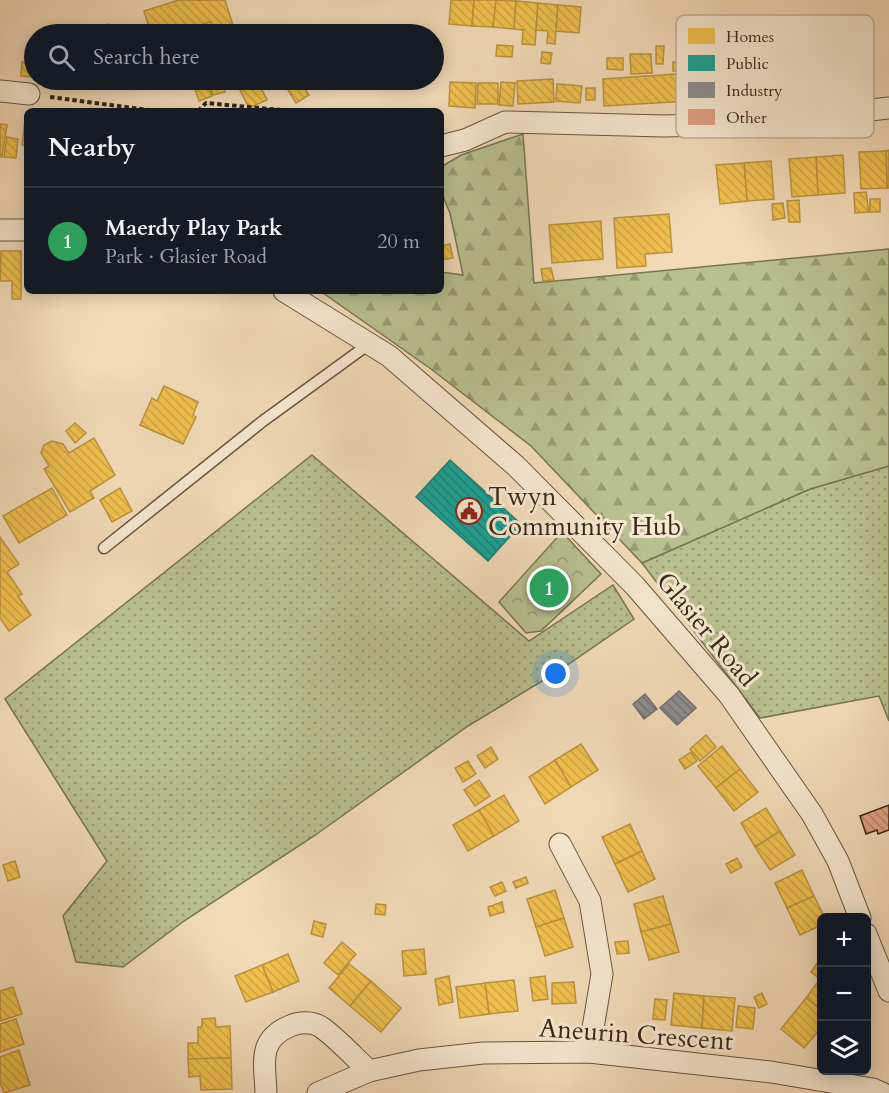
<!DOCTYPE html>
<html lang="en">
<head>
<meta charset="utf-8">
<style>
  body { margin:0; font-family:Cardo,serif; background:#20242c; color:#f1f3f6 }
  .controls { position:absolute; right:18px; bottom:18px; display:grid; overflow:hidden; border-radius:9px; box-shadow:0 3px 15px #0003 }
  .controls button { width:54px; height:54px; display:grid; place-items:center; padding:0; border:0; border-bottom:2px solid #363941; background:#171b24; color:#f1f3f6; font:30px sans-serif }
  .you { position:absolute; left:556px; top:674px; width:21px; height:21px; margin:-15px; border:4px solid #fff; border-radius:50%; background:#1a73e8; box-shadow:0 0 0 9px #1a73e833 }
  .badge { display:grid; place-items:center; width:39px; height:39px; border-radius:50%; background:#ea580c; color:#fff; font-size:20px; font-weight:700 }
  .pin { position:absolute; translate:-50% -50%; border:3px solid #fff; box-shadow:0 2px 6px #0006 }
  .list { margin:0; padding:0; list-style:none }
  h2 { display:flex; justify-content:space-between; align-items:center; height:78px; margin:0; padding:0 24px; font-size:26px }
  h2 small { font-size:20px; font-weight:400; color:#9ea1a6 }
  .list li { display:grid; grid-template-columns:39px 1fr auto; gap:18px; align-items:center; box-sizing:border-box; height:108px; padding:0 24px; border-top:2px solid #363941 }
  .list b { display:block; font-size:22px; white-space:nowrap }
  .list p { margin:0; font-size:20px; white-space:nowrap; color:#9ea1a6 }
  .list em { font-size:20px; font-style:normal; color:#9ea1a6 }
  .icon { flex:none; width:33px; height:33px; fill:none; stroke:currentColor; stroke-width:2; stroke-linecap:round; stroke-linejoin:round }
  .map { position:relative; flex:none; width:889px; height:1093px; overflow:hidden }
  .search { position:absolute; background:#171b24; box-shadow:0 3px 15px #0003; left:24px; top:24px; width:420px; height:66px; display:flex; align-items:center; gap:15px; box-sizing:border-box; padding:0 21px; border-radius:33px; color:#9ea1a6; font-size:22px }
  .panel { position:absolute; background:#171b24; box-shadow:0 3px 15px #0003; left:24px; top:108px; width:420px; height:186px; border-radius:9px }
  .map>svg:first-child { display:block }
  .grass { fill:url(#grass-dots); stroke:#787454; stroke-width:1.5 }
  .forest { fill:url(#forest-firs); stroke:#787454; stroke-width:1.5 }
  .park { fill:url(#park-crowns); stroke:#787454; stroke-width:1.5 }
  .homes { fill:url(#homes-back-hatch); stroke:#ba933e; stroke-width:1.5 }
  .public { fill:url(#public-back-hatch); stroke:#217e72; stroke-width:1.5 }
  .industry { fill:url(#industry-back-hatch); stroke:#746e6e; stroke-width:1.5 }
  .building { fill:url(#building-back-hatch); stroke:#382719; stroke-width:1.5 }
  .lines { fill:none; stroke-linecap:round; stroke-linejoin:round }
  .service-casing { stroke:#675441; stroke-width:13 }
  .minor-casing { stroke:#675441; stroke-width:23 }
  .path { stroke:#382719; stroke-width:4; stroke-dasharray:4.5 3; stroke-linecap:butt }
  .service { stroke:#f7e8d1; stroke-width:10 }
  .minor { stroke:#f7e8d1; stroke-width:21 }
  .labels { text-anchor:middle; stroke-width:6; stroke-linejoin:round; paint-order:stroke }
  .poi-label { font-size:26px; fill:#382719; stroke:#f7e8d1; text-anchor:start }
  .street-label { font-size:26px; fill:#382719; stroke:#f7e8d1 }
  .key { fill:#f7e8d1; stroke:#beae9a; stroke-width:1.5 }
  .key-label { font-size:16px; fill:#382719 }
</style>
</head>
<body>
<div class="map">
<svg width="889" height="1093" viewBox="0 0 889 1093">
  <defs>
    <pattern id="grass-dots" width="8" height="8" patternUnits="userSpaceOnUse" patternTransform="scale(1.5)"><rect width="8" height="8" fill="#b9c090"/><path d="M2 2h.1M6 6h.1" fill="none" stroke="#979c75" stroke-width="1.8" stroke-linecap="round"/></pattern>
    <pattern id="forest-firs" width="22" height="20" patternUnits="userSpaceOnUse" patternTransform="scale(1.5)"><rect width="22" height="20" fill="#b9c090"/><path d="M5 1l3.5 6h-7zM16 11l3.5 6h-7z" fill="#979c75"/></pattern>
    <pattern id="park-crowns" width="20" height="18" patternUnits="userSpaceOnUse" patternTransform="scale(1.5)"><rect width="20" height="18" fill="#b9c090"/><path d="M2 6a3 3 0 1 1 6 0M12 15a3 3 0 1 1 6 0" fill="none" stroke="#979c75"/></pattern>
    <pattern id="homes-back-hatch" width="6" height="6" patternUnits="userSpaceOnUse" patternTransform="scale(1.5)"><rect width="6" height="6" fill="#f2c14e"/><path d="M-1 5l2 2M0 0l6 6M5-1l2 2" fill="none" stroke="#d0a644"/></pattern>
    <pattern id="public-back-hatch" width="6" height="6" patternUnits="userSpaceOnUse" patternTransform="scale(1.5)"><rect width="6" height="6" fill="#17a398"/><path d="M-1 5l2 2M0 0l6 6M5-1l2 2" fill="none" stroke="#16857b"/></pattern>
    <pattern id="industry-back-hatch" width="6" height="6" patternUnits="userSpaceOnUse" patternTransform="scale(1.5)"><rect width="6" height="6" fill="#8d8d92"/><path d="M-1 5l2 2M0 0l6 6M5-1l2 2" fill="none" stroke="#747376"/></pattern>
    <pattern id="building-back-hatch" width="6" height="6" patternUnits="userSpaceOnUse" patternTransform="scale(1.5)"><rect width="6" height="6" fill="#e19f84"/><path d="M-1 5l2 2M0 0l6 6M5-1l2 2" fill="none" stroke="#b7826b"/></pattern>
  </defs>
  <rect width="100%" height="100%" fill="#f3dbb8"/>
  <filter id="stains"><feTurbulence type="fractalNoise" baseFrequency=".00333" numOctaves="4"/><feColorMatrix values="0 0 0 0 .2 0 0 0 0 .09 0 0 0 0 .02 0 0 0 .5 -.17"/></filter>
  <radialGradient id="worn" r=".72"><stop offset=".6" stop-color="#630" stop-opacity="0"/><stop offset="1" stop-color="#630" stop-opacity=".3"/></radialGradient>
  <g class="grass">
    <path d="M312 455 529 641 613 585 634 619 557 672 468 726 314 836 184 921 123 967 76 962 63 916 107 861 5 699Z"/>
    <path d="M889 466V721L879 696 760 718 642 563 810 489Z"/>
  </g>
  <path class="forest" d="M523 134 534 283 889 249V466L810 489 642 563 531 446 431 369 323 293 325 291H441V272L463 275 450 213 441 192V167L461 155Z"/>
  <path class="park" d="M562 532 601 574 541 631 526 633 499 602Z"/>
  <g class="homes">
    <path d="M179 0H225L235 32 214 34 210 22 171 34H151L144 11Z"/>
    <path d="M451 0H474L472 26 449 24Z"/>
    <path d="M474 0H496L493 27 472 26Z"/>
    <path d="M496 0 516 1 514 29 493 27Z"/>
    <path d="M516 1 538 3 535 45 522 44 523 30 514 29Z"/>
    <path d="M538 3 558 5 555 44 547 43 548 31 536 30Z"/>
    <path d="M558 5 581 7 579 33 556 31Z"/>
    <path d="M108 24 112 34H78Z"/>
    <path d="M755 42 756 55 764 54 765 72 803 70 802 54 824 52V63L843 62 842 46 862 45 865 91 604 106 603 79 722 71 721 57 741 55V43Z"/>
    <path d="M497 45 513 46 512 57 496 56Z"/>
    <path d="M656 46H664L663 64H656Z"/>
    <path d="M542 52 552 53 550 64 541 63Z"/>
    <path d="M630 54H651L652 73 631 74Z"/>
    <path d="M607 58H623V70L607 69Z"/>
    <path d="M22 62 34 63V77L21 76Z"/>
    <rect x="673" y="62" width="10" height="9"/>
    <path d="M553 79 554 102 518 104 517 81Z"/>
    <path d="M192 80H207L212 96 199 101Z"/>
    <path d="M208 80H221L225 92 213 95Z"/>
    <path d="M257 80 267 100 249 108 239 88Z"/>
    <path d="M300 82 309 95 296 103 288 90Z"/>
    <path d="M450 82 476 83 475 108 449 106Z"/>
    <path d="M501 82 515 83 513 106 499 105Z"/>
    <path d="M478 83H498V104H477Z"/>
    <path d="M557 84 582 86 580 103 556 101Z"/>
    <rect x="586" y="88" width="9" height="12"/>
    <path d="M26 112H27V146L22 145Z"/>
    <path d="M0 124 7 125 2 157H0Z"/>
    <path d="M7 137 18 139 16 158 4 157Z"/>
    <path d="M889 150V188H887L886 151Z"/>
    <path d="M886 151 887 188 861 189 859 152Z"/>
    <path d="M843 155 845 193 818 195 816 157Z"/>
    <path d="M816 157 818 195 792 197 789 159Z"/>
    <path d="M771 161 774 199 747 201 744 163Z"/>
    <path d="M744 163 747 201 720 204 716 165Z"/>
    <path d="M866 192 869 212 855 213 854 193Z"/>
    <rect x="870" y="199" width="10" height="13"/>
    <path d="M799 200 800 222H789L787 201Z"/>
    <path d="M783 203 785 218 773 220 772 204Z"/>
    <path d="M669 214 672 252 645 254 646 266 617 268 614 218Z"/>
    <path d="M601 221 603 259 552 263 549 225Z"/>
    <path d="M450 244 453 258 441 260V246Z"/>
    <path d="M1 251H21V299H12V281H0Z"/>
    <path d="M551 268 554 280 543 281 541 269Z"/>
    <path d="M164 386 198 402 193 415 196 417 183 444 140 425 152 398 157 401Z"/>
    <path d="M75 423 86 433 75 443 66 431Z"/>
    <path d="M94 438 115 475 90 491 94 498 70 512 44 469 49 466 41 453 44 445 52 441 63 444 69 453Z"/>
    <path d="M52 488 67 515 19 543 3 516Z"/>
    <path d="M120 488 132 511 112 522 100 500Z"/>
    <path d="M0 537 19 564 7 572 22 594 18 596 31 615 9 631 0 618Z"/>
    <path d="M706 735 716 747 700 761 690 749Z"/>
    <path d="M581 744 598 770 571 787 555 760Z"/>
    <path d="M722 746 740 769 716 788 698 766Z"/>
    <path d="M491 747 498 759 485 768 477 756Z"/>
    <path d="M691 752 697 761 685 769 679 760Z"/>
    <path d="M555 760 571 787 545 804 529 777Z"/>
    <path d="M468 761 476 774 463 782 455 768Z"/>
    <path d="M740 769 758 792 734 811 716 788Z"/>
    <path d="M479 780 490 796 475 806 464 790Z"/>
    <path d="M504 795 519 821 494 836 479 810Z"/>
    <path d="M766 808 780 831 755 847 741 823Z"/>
    <path d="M479 810 494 836 468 851 453 825Z"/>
    <path d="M630 824 642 851 615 864 602 837Z"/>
    <path d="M780 831 795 855 770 870 755 847Z"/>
    <path d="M642 851 655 879 628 892 615 864Z"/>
    <path d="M737 858 742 867 731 873 726 864Z"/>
    <path d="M15 861 20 877 8 881 3 865Z"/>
    <path d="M802 870 814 896 787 908 775 883Z"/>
    <path d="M526 877 528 883 516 888 513 882Z"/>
    <path d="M502 882 506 891 495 896 490 887Z"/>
    <path d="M555 890 564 918 536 927 527 899Z"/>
    <path d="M663 896 671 924 641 932 634 904Z"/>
    <path d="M814 896 825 918H822V925L800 935 787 908Z"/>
    <path d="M502 902 504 912 490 916 488 907Z"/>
    <path d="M376 904 386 905 385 915 375 914Z"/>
    <path d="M564 918 573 947 545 956 536 927Z"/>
    <path d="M314 921 326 924 323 937 311 934Z"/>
    <path d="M671 924 679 952 649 960 641 932Z"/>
    <path d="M628 941 629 953 617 954 615 942Z"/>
    <path d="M342 942 356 954 338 975 324 963Z"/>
    <path d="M424 949 426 974 404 976 402 951Z"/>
    <path d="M288 954 299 981 273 992 262 965Z"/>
    <path d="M818 962 822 965V1010L806 998 820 979 811 972Z"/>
    <path d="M349 964 371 981 350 1006 329 988Z"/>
    <path d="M262 965 273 992 246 1002 235 976Z"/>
    <path d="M449 976 453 1002 439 1005 435 979Z"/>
    <path d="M545 976 548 999 533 1001 530 978Z"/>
    <path d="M514 980 518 1011 489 1014 485 983Z"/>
    <path d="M371 981 401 1008 381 1032 350 1006Z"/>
    <path d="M574 982 576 1003 552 1004V983Z"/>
    <path d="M485 983 489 1014 460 1018 456 987Z"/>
    <path d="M13 987 22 1014 0 1021V991Z"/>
    <path d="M674 993 704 996 702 1028 671 1025Z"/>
    <path d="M762 993 767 1004 759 1008 754 997Z"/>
    <path d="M704 996 735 998 732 1031 702 1028Z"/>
    <path d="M806 998 822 1010V1027L804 1048 781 1029Z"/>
    <path d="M655 999 667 1000 665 1020 653 1019Z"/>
    <path d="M738 1006 755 1008 753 1029 736 1027Z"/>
    <path d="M215 1018 216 1027 230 1026 231 1058 188 1059V1043H198V1027H202V1019Z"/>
    <path d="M16 1019 24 1044 0 1052V1024Z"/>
    <path d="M19 1050 30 1085 4 1093 0 1082V1057Z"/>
    <path d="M231 1058 232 1089 201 1090 200 1076 189 1077 188 1059Z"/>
  </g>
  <path class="public" d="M450 460 521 524 488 561 416 497Z"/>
  <g class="industry">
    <path d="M679 691 696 708 677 725 660 708Z"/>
    <path d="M645 694 657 709 644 719 633 704Z"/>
  </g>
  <path class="building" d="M889 805V830L878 834 877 830 866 834 860 816Z"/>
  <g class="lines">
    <defs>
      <path id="service" d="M104 548 263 421 369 344"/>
      <g id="minor">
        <path d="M0 91 29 94"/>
        <path d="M441 146 465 140 505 122 664 126 747 124 889 108"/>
        <path d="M0 230H27"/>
        <path d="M284 291 389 356 516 466 635 586 729 695 812 814 838 861 860 918"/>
        <path d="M560 844 590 901 602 974 589 1052"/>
        <path d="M866 934 889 991"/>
        <path d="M266 1093C265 1063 257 1040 290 1026 299 1022 312 1021 321 1027 338 1039 354 1057 369 1071"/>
        <path d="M318 1093 369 1071 419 1060 483 1053 589 1052 771 1072 873 1089 882 1093"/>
      </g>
    </defs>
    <use href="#service" class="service-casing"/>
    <use href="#minor" class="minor-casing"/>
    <g class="path">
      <path d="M50 97 156 111"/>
      <path d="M198 111 206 103 292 111"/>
    </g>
    <use href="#service" class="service"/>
    <use href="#minor" class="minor"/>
  </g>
  <defs>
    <symbol id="civic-ring" viewBox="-11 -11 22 22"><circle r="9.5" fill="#f7e8d1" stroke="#8f2418" stroke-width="1.5"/><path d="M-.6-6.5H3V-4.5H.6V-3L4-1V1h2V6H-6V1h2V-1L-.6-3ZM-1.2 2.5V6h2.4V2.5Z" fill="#8f2418"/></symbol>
  </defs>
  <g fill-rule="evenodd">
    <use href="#civic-ring" x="454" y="496" width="30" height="30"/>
  </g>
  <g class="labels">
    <g class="poi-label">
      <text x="488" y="505">Twyn<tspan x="488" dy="30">Community Hub</tspan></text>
    </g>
    <g class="street-label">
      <text transform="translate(707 629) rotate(50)" y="9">Glasier Road</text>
      <text transform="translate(636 1034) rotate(4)" y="9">Aneurin Crescent</text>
    </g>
  </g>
  <rect x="676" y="15" width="198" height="123" rx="9" class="key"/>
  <rect x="688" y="28" width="27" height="16" fill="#f2c14e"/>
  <rect x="688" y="55" width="27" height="16" fill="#17a398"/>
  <rect x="688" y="82" width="27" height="16" fill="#8d8d92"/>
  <rect x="688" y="109" width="27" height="16" fill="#e19f84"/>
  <g class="key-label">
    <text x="726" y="42">Homes</text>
    <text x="726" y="69">Public</text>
    <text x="726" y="96">Industry</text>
    <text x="726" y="123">Other</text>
  </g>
  <rect width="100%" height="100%" filter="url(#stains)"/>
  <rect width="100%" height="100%" fill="url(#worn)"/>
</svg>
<div class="controls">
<button>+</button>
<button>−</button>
<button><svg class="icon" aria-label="layers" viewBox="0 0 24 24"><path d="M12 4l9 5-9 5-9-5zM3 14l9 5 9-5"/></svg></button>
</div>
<div class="you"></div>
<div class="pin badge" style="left:549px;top:588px;background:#2e9e5b">1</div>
<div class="search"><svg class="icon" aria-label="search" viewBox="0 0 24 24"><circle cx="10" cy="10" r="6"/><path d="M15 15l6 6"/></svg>Search here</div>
<section class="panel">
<h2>Nearby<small></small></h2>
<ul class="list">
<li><span class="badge" style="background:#2e9e5b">1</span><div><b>Maerdy Play Park</b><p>Park · Glasier Road</p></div><em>20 m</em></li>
</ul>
</section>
</div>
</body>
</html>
